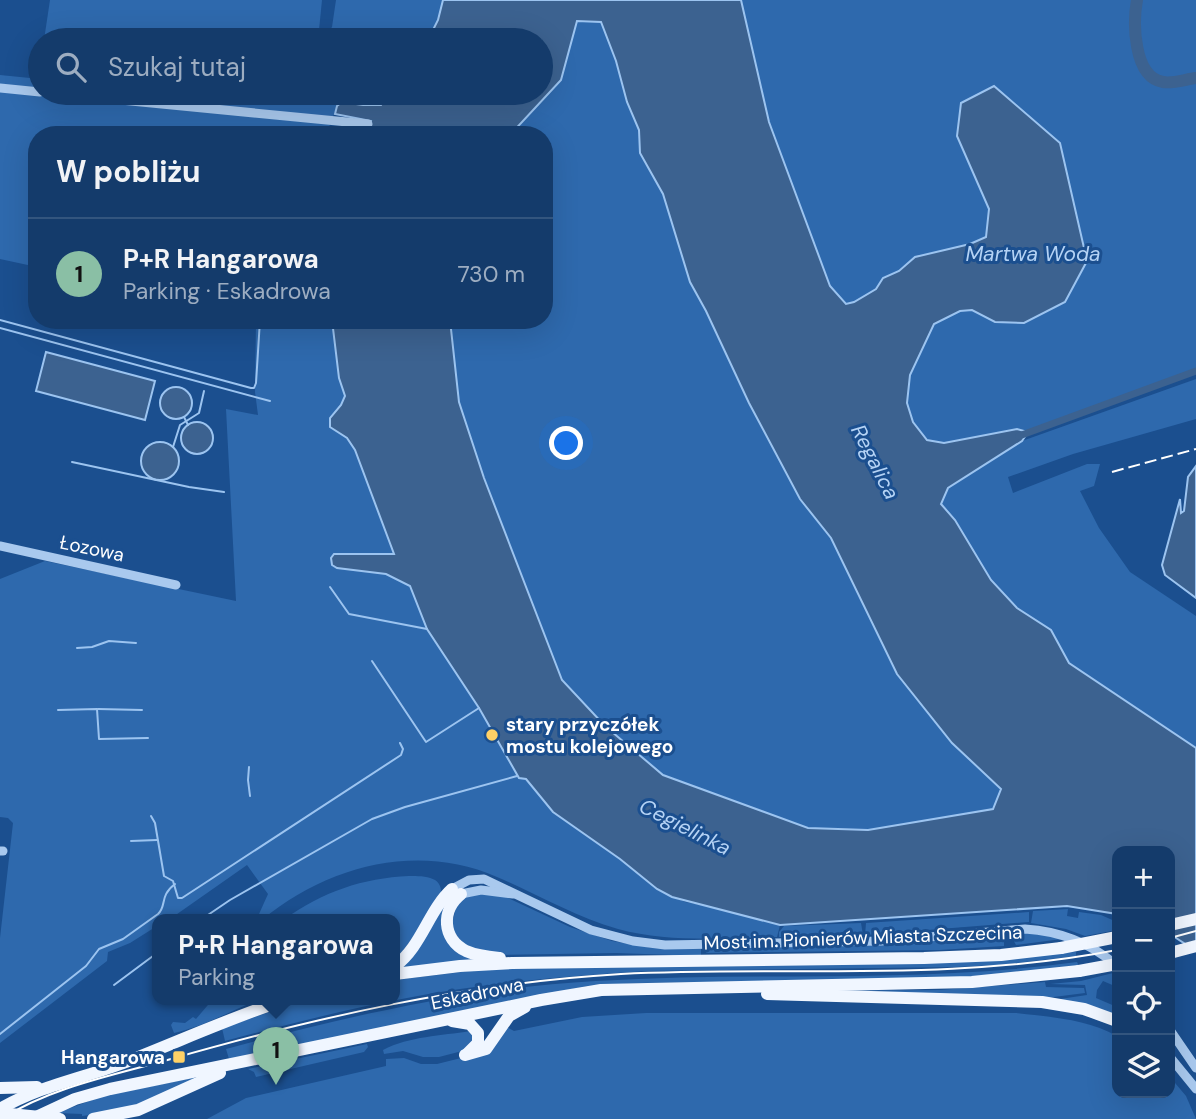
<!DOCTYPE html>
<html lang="pl">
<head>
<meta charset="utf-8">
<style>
  body { margin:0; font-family:"DM Sans",sans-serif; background:#1d4271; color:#f1f3f6 }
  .controls { position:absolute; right:21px; bottom:21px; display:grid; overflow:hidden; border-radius:14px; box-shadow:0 7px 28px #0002 }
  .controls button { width:63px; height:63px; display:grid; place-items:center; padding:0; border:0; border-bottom:2px solid #33557e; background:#143b6b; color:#f1f3f6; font:35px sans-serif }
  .you { position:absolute; left:567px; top:444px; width:24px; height:24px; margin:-18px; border:5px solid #fff; border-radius:50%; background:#1a73e8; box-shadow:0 0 0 10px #1a73e833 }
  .badge { display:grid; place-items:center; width:46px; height:46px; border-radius:50%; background:#8abfa5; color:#111; font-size:23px; font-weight:700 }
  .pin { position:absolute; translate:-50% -58px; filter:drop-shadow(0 2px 4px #0008) }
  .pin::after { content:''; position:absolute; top:37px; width:24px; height:21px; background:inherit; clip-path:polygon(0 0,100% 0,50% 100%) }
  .popup { position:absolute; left:152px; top:914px; width:248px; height:91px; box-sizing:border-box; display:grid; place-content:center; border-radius:14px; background:#143b6b; filter:drop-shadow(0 2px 5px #0005); font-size:23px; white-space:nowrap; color:#9dadc1 }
  .popup b { font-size:26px; color:#f1f3f6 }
  .popup::after { content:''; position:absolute; left:50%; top:100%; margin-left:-14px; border:14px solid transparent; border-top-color:#143b6b }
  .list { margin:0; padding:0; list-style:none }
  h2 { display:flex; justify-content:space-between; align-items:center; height:91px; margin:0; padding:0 28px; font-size:30px }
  h2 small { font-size:23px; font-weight:400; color:#9dadc1 }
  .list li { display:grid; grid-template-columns:46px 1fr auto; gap:21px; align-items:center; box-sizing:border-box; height:112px; padding:0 28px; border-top:2px solid #33557e }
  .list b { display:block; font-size:26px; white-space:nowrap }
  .list p { margin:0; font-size:23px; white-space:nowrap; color:#9dadc1 }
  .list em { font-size:23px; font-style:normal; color:#9dadc1 }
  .icon { flex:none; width:38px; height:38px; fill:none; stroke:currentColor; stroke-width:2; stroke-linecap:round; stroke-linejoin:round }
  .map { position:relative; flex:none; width:1196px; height:1119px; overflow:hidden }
  .search { position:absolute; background:#143b6b; box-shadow:0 7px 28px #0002; left:28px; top:28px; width:525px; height:77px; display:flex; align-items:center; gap:18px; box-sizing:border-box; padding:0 24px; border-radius:38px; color:#9dadc1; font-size:26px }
  .panel { position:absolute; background:#143b6b; box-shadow:0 7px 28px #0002; left:28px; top:126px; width:525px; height:203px; border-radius:28px }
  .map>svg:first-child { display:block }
  .green { fill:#2e69ad }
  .water { fill:#3c6290; stroke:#9cc4f0; stroke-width:2 }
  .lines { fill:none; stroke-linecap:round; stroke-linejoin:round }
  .stream { stroke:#9cc4f0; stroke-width:2 }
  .canal { stroke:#3c6290; stroke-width:7 }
  .river { stroke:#3c6290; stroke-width:12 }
  .minor { stroke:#a9c9ee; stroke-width:9 }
  .major { stroke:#f0f6ff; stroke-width:12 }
  .tram { stroke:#fff; stroke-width:2 }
  .rail { stroke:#fff; stroke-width:2; stroke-dasharray:12 5; stroke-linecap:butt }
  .major-bridge { stroke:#f0f6ff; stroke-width:12 }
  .poi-dot { fill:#ffd166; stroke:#1b4f8f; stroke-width:2.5 }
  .labels { text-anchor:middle; stroke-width:6; stroke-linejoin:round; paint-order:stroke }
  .street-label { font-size:19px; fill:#fff; stroke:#1b4f8f }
  .poi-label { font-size:19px; font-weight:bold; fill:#fff; stroke:#1b4f8f; text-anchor:start }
  .water-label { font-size:21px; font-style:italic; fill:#b5d3f5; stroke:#1b4f8f }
</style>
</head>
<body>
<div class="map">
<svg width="1196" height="1119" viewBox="0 0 1196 1119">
  <rect width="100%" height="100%" fill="#1b4f8f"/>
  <g class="green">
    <path d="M50 0H322L318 40H44Z"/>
    <path d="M336 0H443L438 20 428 40H327L329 31 332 27Z"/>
    <path d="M741 0H1196V371L1028 432 1017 429 944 443 927 440 913 422 907 403 910 375 934 324 960 311 972 310 995 322 1065 302 957 136 989 209 986 237 970 244 915 257 899 271 883 278 876 289 854 302 846 304 830 287 769 122Z"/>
    <path d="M577 21 601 22 616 61 627 102 639 130 640 153 663 194 690 282 706 311 749 403 800 499 831 538 897 674 952 743 1001 789 993 809 868 830 808 828 663 775 605 726 562 680 484 478 459 402 450 320H544V135H510L561 80Z"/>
    <path d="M0 75 40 79V93H390L381 105H363L342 102 337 106 329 127 346 128 368 135H37V267L0 259Z"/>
    <path d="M256 320H332L339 378 345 396 341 405 337 409 347 438 355 450 394 554H335L337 568 386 574 410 586 427 629 479 708 519 778 526 779 554 812 620 859 657 889 685 902 722 909 780 925 777 937C724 938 670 943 618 929 575 917 537 894 497 877 417 842 328 866 263 919L259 914 268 894 247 865 170 919H157V926L130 943 108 952 107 961 0 1043V938L13 823 8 818 0 817V579L45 561 236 601 226 409 258 415 255 392Z"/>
    <path d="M1196 379V419L1073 454 1008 477 1013 493 1087 464H1100L1094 486 1080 491 1099 528 1130 572 1196 616V758L1188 756 1004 612 941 503 948 488 1022 441Z"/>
    <path d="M409 876C425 876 446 876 440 899L395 962V919H285C322 892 363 878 409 876Z"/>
    <path d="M477 893 506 897 570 927 612 941 653 948 701 949V956L616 953 499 955 466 948 451 928 457 903 470 894Z"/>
    <path d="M446 899 444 925 479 959 398 969Z"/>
    <path d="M1068 909 1067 916 1078 918 1079 912 1101 915 1117 922V930L1085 936 1066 929 1031 923 1033 911Z"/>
    <path d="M1029 912V922L865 935 866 923Z"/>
    <path d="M861 923 863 935 779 937V932L784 926Z"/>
    <path d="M1017 932 1039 934 1062 939 1016 945 1011 936 1004 935V946L940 950 706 953V949L885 945Z"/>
    <path d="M1076 952V956L999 965 956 967 647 971C567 976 486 983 407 998 346 1009 286 1025 225 1041L222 1028 309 999H395V980L478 970Z"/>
    <path d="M1077 962 1079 966 938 980 639 983 587 986 229 1059 226 1049C347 1016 471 988 596 981 757 971 917 984 1077 962Z"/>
    <path d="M1117 972V987L1103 981 1097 990 1096 998 1117 1007V1017L1053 1000 1087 995 1085 985 1050 984 1081 981Z"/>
    <path d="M1045 982 1046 987 1084 988 1085 993 1046 998 809 991 940 990Z"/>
    <path d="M213 999H261C232 1010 205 1026 174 1033L171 1025 173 1022 185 1023 193 1017 196 1019Z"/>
    <path d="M646 1013H1016C1050 1017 1087 1019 1117 1036V1093H1170V1077L1186 1096 1196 1119H207L246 1098 386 1066V1059L404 1058 421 1064H437L485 1052 505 1026 514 1031 582 1017Z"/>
    <path d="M470 1031 476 1037 466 1050 439 1057H423L403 1051 384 1054 383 1050C410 1036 441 1036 470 1031Z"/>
    <path d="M367 1044 368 1047 364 1052 256 1077 254 1072 248 1069Z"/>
    <path d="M212 1074C170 1092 128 1112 82 1116V1114L57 1113 103 1096Z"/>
  </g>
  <g class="water">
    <path d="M443 0H741L769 122 830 286 846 304 854 302 876 289 883 278 899 271 915 257 970 244 986 237 989 209 957 136 961 103 994 86 1060 143 1087 261 1065 302 1024 323 995 322 972 310 960 311 934 324 910 375 907 403 913 422 927 440 944 443 1017 429 1028 432 1022 441 948 488 941 504 955 520 991 580 1017 608 1051 630 1069 663 1196 748V951L1170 934V851H1117V914L1067 906 780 925 672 897 657 889 620 859 553 812 526 779 519 778 479 708 427 629 410 586 386 574 337 568 332 565 331 558 334 554H394L355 450 347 438 330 427V418L341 405 345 396 339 378 332 320H450L459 402 484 478 562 680 605 726 663 775 808 828 868 830 993 809 1001 789 952 743 897 674 831 538 800 499 749 403 706 311 690 282 663 194 640 153 639 130 627 102 616 61 601 22 577 21 561 80 510 135H368L371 121 335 114 337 106 342 102 363 105H381L390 93H541V40H428L438 20Z"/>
    <path d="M46 352 155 381 145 420 36 391Z"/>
    <circle cx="176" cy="403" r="16"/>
    <circle cx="197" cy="438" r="16"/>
    <circle cx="160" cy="461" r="19"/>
    <path d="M1196 466V598L1165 575 1162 565 1180 499 1181 513 1184 511 1188 477Z"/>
  </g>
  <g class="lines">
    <g class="stream">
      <path d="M0 320 251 388H254L256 383 260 320"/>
      <path d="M0 328 270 401"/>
      <path d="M184 417 188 425"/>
      <path d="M173 447 180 425 199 413 204 391"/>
      <path d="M72 462 189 487 224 492"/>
      <path d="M330 587 349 614 427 629"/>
      <path d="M77 648 92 647 109 641 136 643"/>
      <path d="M372 661 426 742 479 708"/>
      <path d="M98 709 142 710"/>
      <path d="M58 710 97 709 99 739 148 738"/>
      <path d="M249 767 248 780 250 796"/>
      <path d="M151 816 155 823 164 876 173 881 178 898H182L401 755 403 749 400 743"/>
      <path d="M131 841 157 840"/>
      <path d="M202 919 230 900 372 819 405 807 517 776"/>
      <path d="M114 985 157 953"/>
      <path d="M0 1034 86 966 99 949 123 939 158 914C167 906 159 896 175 884"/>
    </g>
    <path class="canal" d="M1019 436 1196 371"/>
    <path class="river" d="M1137 0C1133 22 1133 77 1163 82 1173 84 1186 79 1196 78"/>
    <g class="minor">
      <path d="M0 88 40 92"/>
      <path d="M49 93 368 124"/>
      <path d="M0 546 176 585"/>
      <path d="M0 851H3"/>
      <path d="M452 889 469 880 484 879 591 930 633 941 665 945 881 941 1025 929C1059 931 1090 943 1116 965"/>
      <path d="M461 894 481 890 513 894"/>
      <path d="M1170 1030 1196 1068"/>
      <path d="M1170 1057 1196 1089"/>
    </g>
    <g class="major">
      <path d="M461 894C441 910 442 939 466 951 477 956 489 957 500 958"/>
      <path d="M1170 925 1196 919"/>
      <path d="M1170 953 1196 946"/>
      <path d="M395 966C422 946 428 911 452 889"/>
      <path d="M395 974 460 966 512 963 924 958 1001 955 1061 948"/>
      <path d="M767 994 1042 1002 1084 1009 1117 1021"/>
      <path d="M452 1021 470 1024 478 1033V1043L468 1053"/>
      <path d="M465 1055 486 1049 509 1016 525 1007"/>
      <path d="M0 1088 37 1087"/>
      <path d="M0 1109C39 1086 84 1078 126 1062 180 1041 232 1017 288 999"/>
      <path d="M32 1119 75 1099 110 1089 541 1000 601 990 972 982 1079 971"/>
      <path d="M93 1119 138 1110 220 1073"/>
    </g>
    <g class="tram">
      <path d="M1170 938 1196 931"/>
      <path d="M1 1119C51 1087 114 1075 171 1059 318 1017 467 983 621 974 786 966 953 982 1117 950"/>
    </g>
    <path class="rail" d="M1112 472 1196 449"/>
    <g class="major-bridge">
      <path d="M1061 948 1117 937"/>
      <path d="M1079 971 1117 964"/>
      <path d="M0 1113 60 1119"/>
    </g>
  </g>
  <g class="poi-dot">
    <circle cx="492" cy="735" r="7"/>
    <rect x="172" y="1050" width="14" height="14" rx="3.5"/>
  </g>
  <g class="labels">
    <g class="street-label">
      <text transform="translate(92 548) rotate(12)" y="7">Łozowa</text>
      <text transform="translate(863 937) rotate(-2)" y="7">Most im. Pionierów Miasta Szczecina</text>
      <text transform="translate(477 993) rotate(-12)" y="7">Eskadrowa</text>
    </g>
    <g class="poi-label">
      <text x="506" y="731">stary przyczółek<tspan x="506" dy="22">mostu kolejowego</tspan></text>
      <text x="165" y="1064" text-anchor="end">Hangarowa</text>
    </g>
    <g class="water-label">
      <text x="1033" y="261">Martwa Woda</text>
      <text transform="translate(875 462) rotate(63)" y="7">Regalica</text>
      <text transform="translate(685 827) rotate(27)" y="7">Cegielinka</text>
    </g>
  </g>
</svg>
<div class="controls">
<button>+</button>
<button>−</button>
<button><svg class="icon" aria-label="locate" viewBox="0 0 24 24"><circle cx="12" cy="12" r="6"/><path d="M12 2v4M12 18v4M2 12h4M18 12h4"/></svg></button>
<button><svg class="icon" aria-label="layers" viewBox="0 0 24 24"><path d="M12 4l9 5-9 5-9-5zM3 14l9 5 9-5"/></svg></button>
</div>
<div class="you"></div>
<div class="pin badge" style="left:276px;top:1085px">1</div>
<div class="popup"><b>P+R Hangarowa</b>Parking</div>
<div class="search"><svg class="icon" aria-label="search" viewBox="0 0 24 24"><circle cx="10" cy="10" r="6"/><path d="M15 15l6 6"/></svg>Szukaj tutaj</div>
<section class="panel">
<h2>W pobliżu<small></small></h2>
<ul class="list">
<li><span class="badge">1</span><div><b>P+R Hangarowa</b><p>Parking · Eskadrowa</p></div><em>730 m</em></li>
</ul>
</section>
</div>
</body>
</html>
